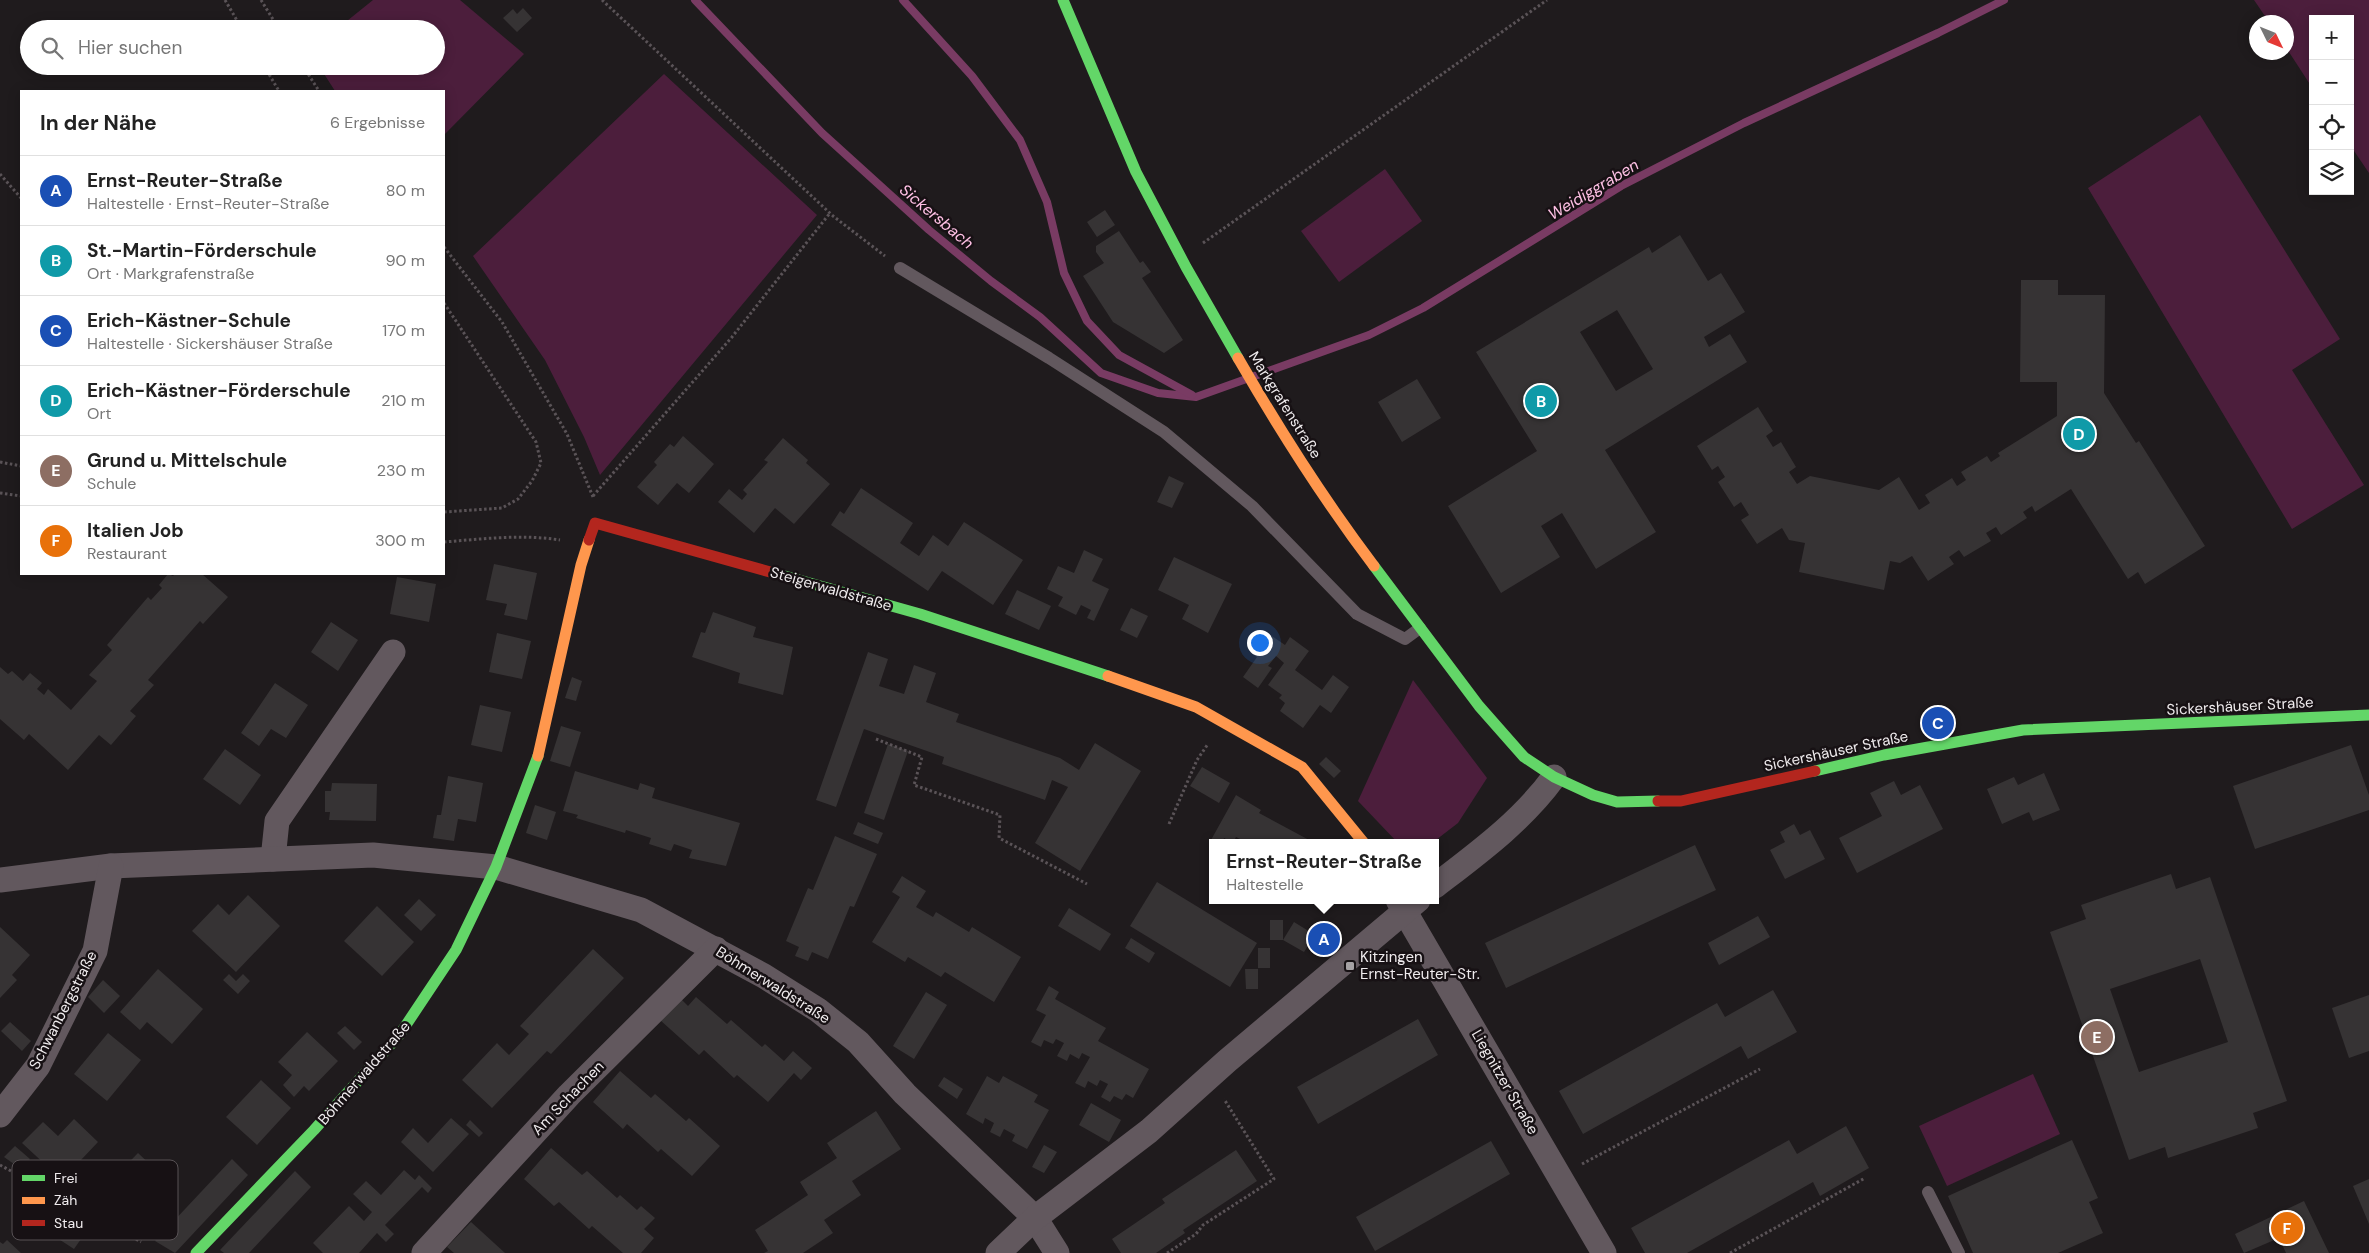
<!DOCTYPE html>
<html lang="de">
<head>
<meta charset="utf-8">
<style>
  body { margin:0; font-family:"DM Sans",sans-serif; background:#f6f6f6; color:#222 }
  .controls { position:absolute; right:15px; top:15px; display:grid; overflow:hidden; border-radius:0px; box-shadow:0 2px 12px #0003 }
  .controls button { width:45px; height:45px; display:grid; place-items:center; padding:0; border:0; border-bottom:1px solid #e0e0e0; background:#fff; color:#222; font:25px sans-serif }
  .compass { position:absolute; left:2249px; top:15px; width:45px; height:45px; border-radius:50%; background:#fff; box-shadow:0 2px 12px #0003; rotate:133deg }
  .you { position:absolute; left:1259px; top:642px; width:18px; height:18px; margin:-12px; border:4px solid #fff; border-radius:50%; background:#1a73e8; box-shadow:0 0 0 8px #1a73e833 }
  .badge { display:grid; place-items:center; width:32px; height:32px; border-radius:50%; background:#5d5c5c; color:#fff; font-size:16px; font-weight:700 }
  .pin { position:absolute; translate:-50% -50%; border:2px solid #fff; box-shadow:0 1px 5px #0006 }
  .popup { position:absolute; left:1209px; top:839px; width:230px; height:65px; box-sizing:border-box; display:grid; place-content:center; border-radius:0px; background:#fff; filter:drop-shadow(0 1px 4px #0005); font-size:16px; white-space:nowrap; color:#767676 }
  .popup b { font-size:19px; color:#222 }
  .popup::after { content:''; position:absolute; left:50%; top:100%; margin-left:-10px; border:10px solid transparent; border-top-color:#fff }
  .list { margin:0; padding:0; list-style:none }
  h2 { display:flex; justify-content:space-between; align-items:center; height:65px; margin:0; padding:0 20px; font-size:21px }
  h2 small { font-size:16px; font-weight:400; color:#767676 }
  .list li { display:grid; grid-template-columns:32px 1fr auto; gap:15px; align-items:center; box-sizing:border-box; height:70px; padding:0 20px; border-top:1px solid #e0e0e0 }
  .list b { display:block; font-size:19px; white-space:nowrap }
  .list p { margin:0; font-size:16px; white-space:nowrap; color:#767676 }
  .list em { font-size:16px; font-style:normal; color:#767676 }
  .icon { flex:none; width:28px; height:28px; fill:none; stroke:currentColor; stroke-width:2; stroke-linecap:round; stroke-linejoin:round }
  .map { position:relative; flex:none; width:2369px; height:1253px; overflow:hidden }
  .search { position:absolute; background:#fff; box-shadow:0 2px 12px #0003; left:20px; top:20px; width:425px; height:55px; display:flex; align-items:center; gap:12px; box-sizing:border-box; padding:0 18px; border-radius:28px; color:#767676; font-size:19px }
  .panel { position:absolute; background:#fff; box-shadow:0 2px 12px #0003; left:20px; top:90px; width:425px; height:485px; border-radius:0px }
  .map>svg:first-child { display:block }
  .green { fill:#4c1e3c }
  .lines { fill:none; stroke-linecap:round; stroke-linejoin:round }
  .stream { stroke:#793b63; stroke-width:8 }
  .building { fill:#363334; fill-rule:evenodd }
  .path { stroke:#5a5357; stroke-width:3; stroke-dasharray:2.5 2.5; stroke-linecap:butt }
  .lane { stroke:#62585e; stroke-width:12 }
  .street { stroke:#62585e; stroke-width:25 }
  .fast { stroke:#63d668; stroke-width:11 }
  .slow { stroke:#ff974d; stroke-width:11 }
  .jam { stroke:#b3261e; stroke-width:11 }
  .poi-dot { fill:#a6a2a4; stroke:#171114; stroke-width:2 }
  .labels { text-anchor:middle; stroke-width:5; stroke-linejoin:round; paint-order:stroke }
  .street-label { font-size:15px; fill:#efebed; stroke:#171114 }
  .poi-label { font-size:15px; fill:#efebed; stroke:#171114; text-anchor:start }
  .water-label { font-size:16px; font-style:italic; fill:#ffc1e5; stroke:#171114 }
  .key { fill:#171114; stroke:#585255; stroke-width:1 }
  .key-label { font-size:14px; fill:#efebed }
</style>
</head>
<body>
<div class="map">
<svg width="2369" height="1253" viewBox="0 0 2369 1253">
  <rect width="100%" height="100%" fill="#1f1b1d"/>
  <g class="green">
    <path d="M373 0H460L524 54 444 135V91H335L319 66H436V29H337Z"/>
    <path d="M2254 0H2369V173L2350 145V19H2313V89L2287 49 2286 22H2269Z"/>
    <path d="M664 74 817 215 600 475 584 437 545 360 473 256Z"/>
    <path d="M2200 115 2340 339 2292 370 2364 485 2292 529 2088 188Z"/>
    <path d="M1385 169 1422 221 1339 282 1301 231Z"/>
    <path d="M1413 680 1487 778 1458 823 1432 843H1398L1358 801Z"/>
    <path d="M2033 1074 2060 1134 1947 1186 1919 1126Z"/>
  </g>
  <g class="lines">
    <g class="stream">
      <path d="M695 0 822 133 929 230 991 281 1040 317 1101 373 1158 393 1196 397 1369 335 1423 308 1621 186 1744 123 1938 33 2004 0"/>
      <path d="M903 0 972 76 1020 140 1047 202 1064 273 1087 321 1119 355 1192 395"/>
    </g>
  </g>
  <g class="building">
    <path d="M523 8 532 18 517 32 503 18 513 9 517 14Z"/>
    <path d="M1105 210 1115 225 1097 237 1087 222Z"/>
    <path d="M1119 231 1140 263 1143 261 1151 272 1142 278 1183 340 1164 353 1113 322 1083 276 1104 263 1096 252V246Z"/>
    <path d="M1680 235 1708 281 1721 273 1745 312 1704 337 1709 347 1730 334 1747 362 1605 450 1656 532 1596 569 1562 513 1541 526 1560 557 1501 593 1448 506 1537 451 1476 352 1649 247 1652 253ZM1617 310 1653 369 1616 391 1580 332Z"/>
    <path d="M2021 280H2058V295H2105L2104 393 2136 443 2139 441 2205 546 2145 584 2138 572 2128 579 2071 489 2035 512 2032 506 2023 512 2027 518 2001 535 1996 527 1986 533 1991 541 1964 557 1959 550 1949 557 1954 564 1928 581 1912 556 1900 563 1890 561 1884 590 1799 572 1805 543 1789 540 1782 528 1757 544 1741 520 1749 515 1741 502 1734 507 1718 482 1725 477 1718 466 1712 470 1697 446 1758 407 1773 431 1766 436 1773 447 1781 442 1796 467 1789 472 1797 484 1810 476 1879 490 1899 477 1919 510 1930 503 1925 495 1952 478 1957 486 1966 480 1961 472 1987 456 1991 462 2000 456 1998 453 2057 416V382H2020Z"/>
    <path d="M1417 379 1441 418 1402 442 1378 402Z"/>
    <path d="M683 436 714 464 689 493 677 483 658 505 637 487 657 465 654 462 670 444 674 447Z"/>
    <path d="M783 438 808 460 806 463 830 484 794 524 775 508 754 533 718 502 729 489 742 500 747 494 743 490 768 462 764 460Z"/>
    <path d="M1169 476 1184 483 1172 508 1157 502Z"/>
    <path d="M861 488 913 523 900 543 919 556 933 535 948 546 964 522 1023 560 993 605 942 571 928 591 831 525 840 511 844 514Z"/>
    <path d="M1084 550 1103 559 1092 581 1109 589 1094 621 1087 618 1091 610 1081 605 1076 615 1058 606 1063 597 1047 589 1058 566 1074 573Z"/>
    <path d="M1174 557 1232 584 1208 633 1182 619 1189 605 1158 590Z"/>
    <path d="M494 564 537 573 527 620 504 615 507 604 486 600Z"/>
    <path d="M168 574 173 576 175 574H202L228 597 203 624 200 621 148 680 154 685 130 711 136 716 111 745 99 735 68 770 29 734 24 740 0 719V667L8 674 12 671 23 681 30 673 42 683 37 689 44 695 48 689 71 710 97 681 89 675 112 650 107 645 148 597 151 600 162 588 159 585Z"/>
    <path d="M397 577 436 584 429 622 390 614Z"/>
    <path d="M1017 590 1051 606 1039 630 1005 614Z"/>
    <path d="M1131 608 1148 616 1137 638 1120 630Z"/>
    <path d="M713 612 756 627 753 637 793 647 783 695 738 683 740 673 692 657 701 632 705 633Z"/>
    <path d="M331 622 358 640 338 671 311 652Z"/>
    <path d="M1266 632 1285 645 1290 637 1309 651 1295 670 1322 690 1333 675 1349 687 1331 713 1320 705 1303 728 1280 711 1285 703 1279 698 1282 695 1268 685 1284 663 1276 656 1268 666 1272 668 1258 688 1243 677 1257 657 1251 653Z"/>
    <path d="M497 633 531 641 522 679 489 672Z"/>
    <path d="M868 652 888 659 879 686 904 694 914 665 936 673 926 702 959 714 956 722 1060 758 1079 770 1095 743 1141 771 1080 871 1035 843 1068 787 1052 780 1045 800 942 764 944 757 864 729 836 807 816 800Z"/>
    <path d="M572 677 582 681 576 701 565 698Z"/>
    <path d="M275 683 308 705 286 738 271 729 259 746 241 733Z"/>
    <path d="M480 705 511 712 502 752 471 745Z"/>
    <path d="M561 726 581 732 570 767 550 761Z"/>
    <path d="M888 744 908 751 884 820 864 813Z"/>
    <path d="M2351 745 2369 795V810L2255 849 2233 786Z"/>
    <path d="M225 749 261 775 240 805 203 779Z"/>
    <path d="M1326 757 1341 771 1334 778 1319 764Z"/>
    <path d="M1202 767 1230 783 1219 803 1190 786Z"/>
    <path d="M575 771 638 790 640 783 655 788 652 798 740 823 726 866 689 858 692 850 674 844 671 851 649 844 651 838 626 830 625 833 576 818 578 815 563 811Z"/>
    <path d="M2044 773 2060 810 2033 821 2029 812 2002 824 1987 789 2014 777 2018 785Z"/>
    <path d="M448 776 483 783 476 822 458 819 454 841 433 838 437 815H441Z"/>
    <path d="M1894 781 1901 795 1920 785 1943 829 1857 873 1839 838 1882 816 1870 793Z"/>
    <path d="M332 783 377 784 376 821 329 820 330 812H325V791H331Z"/>
    <path d="M1236 795 1261 810 1259 813 1311 841 1310 843H1242L1244 841 1236 837 1233 843 1224 838 1222 843 1211 840Z"/>
    <path d="M535 805 556 812 547 840 526 833Z"/>
    <path d="M858 822 883 833 878 844 853 834Z"/>
    <path d="M1794 824 1800 835 1810 830 1825 859 1785 879 1770 850 1785 842 1780 832Z"/>
    <path d="M835 836 877 854 854 907 850 906 828 959 812 952 808 961 795 956 799 947 786 941 808 888 813 890Z"/>
    <path d="M1695 845 1716 890 1506 988 1485 943Z"/>
    <path d="M2171 874 2176 889 2210 877 2287 1101 2253 1113 2258 1128 2168 1158 2165 1147 2129 1160 2050 932 2086 919 2081 905ZM2200 959 2228 1042 2139 1072 2110 989Z"/>
    <path d="M902 876 926 891 916 907 933 917 936 912 969 932 972 927 1021 957 994 1002 945 972 941 977 908 957 905 962 872 942 900 897 892 892Z"/>
    <path d="M1157 882 1257 943 1230 987 1130 926Z"/>
    <path d="M248 895 280 926 236 972 192 931 218 904 229 915Z"/>
    <path d="M419 899 436 915 421 931 404 915Z"/>
    <path d="M377 906 414 942 382 976 344 941Z"/>
    <path d="M1069 908 1111 934 1100 951 1058 926Z"/>
    <path d="M1758 916 1770 937 1719 965 1708 943Z"/>
    <rect x="1270" y="920" width="13" height="20"/>
    <path d="M1294 922 1315 935 1304 952 1283 940Z"/>
    <path d="M0 927 30 955 12 975 17 980 0 998Z"/>
    <path d="M1131 938 1155 953 1149 963 1125 948Z"/>
    <rect x="1258" y="948" width="12" height="20"/>
    <path d="M593 949 624 978 551 1054 547 1051 492 1108 462 1080 497 1043 509 1055 529 1034 520 1026Z"/>
    <path d="M158 969 203 1009 172 1044 147 1022 140 1030 120 1012Z"/>
    <path d="M1245 969H1258V989H1246Z"/>
    <path d="M229 974 236 981 243 974 250 981 238 994 223 980Z"/>
    <path d="M103 980 120 996 104 1013 88 997Z"/>
    <path d="M1049 986 1059 992 1055 999 1106 1028 1098 1041 1149 1069 1133 1098 1126 1094 1122 1100 1114 1096 1110 1102 1101 1097 1108 1084 1100 1080 1097 1086 1088 1081 1085 1088 1075 1083 1090 1057 1082 1053 1079 1059 1070 1054 1067 1061 1057 1056 1064 1043 1056 1039 1053 1044 1044 1040 1041 1047 1031 1042 1046 1015 1036 1010Z"/>
    <path d="M1773 990 1797 1032 1748 1059 1741 1046 1583 1134 1559 1091 1717 1003 1725 1017Z"/>
    <path d="M926 992 947 1005 914 1059 893 1046Z"/>
    <path d="M2369 995V1051L2349 1058 2332 1008Z"/>
    <path d="M696 997 727 1024 731 1020 762 1047 765 1044 784 1061 793 1051 812 1068 801 1080 794 1073 768 1102 737 1075 734 1078 704 1050 699 1055 660 1020 680 998 688 1006Z"/>
    <path d="M1418 1019 1438 1055 1318 1124 1297 1087Z"/>
    <path d="M10 1022 31 1041 22 1051 1 1031Z"/>
    <path d="M345 1026 362 1042 354 1050 337 1033Z"/>
    <path d="M307 1032 338 1061 309 1091 304 1086 294 1097 283 1085 292 1075 278 1062Z"/>
    <path d="M108 1033 141 1060 107 1101 74 1074Z"/>
    <path d="M620 1071 651 1098 655 1094 686 1121 689 1118 720 1146 692 1176 661 1149 658 1152 627 1124 623 1129 593 1102Z"/>
    <path d="M987 1076 999 1083 1003 1076 1038 1095 1034 1102 1049 1110 1027 1149 1012 1141 1015 1135 1004 1129 1000 1137 990 1132 994 1123 985 1118 983 1124 966 1114Z"/>
    <path d="M944 1077 963 1089 957 1099 938 1086Z"/>
    <path d="M261 1080 291 1108 257 1145 226 1117Z"/>
    <path d="M1091 1103 1121 1120 1109 1142 1079 1125Z"/>
    <path d="M876 1111 901 1149 852 1181 861 1195 824 1220 833 1233 803 1253H764L768 1251 755 1230 808 1195 800 1182 837 1158 827 1143Z"/>
    <path d="M451 1118 469 1134 433 1172 401 1142 413 1128 428 1143Z"/>
    <path d="M74 1119 98 1142 62 1180 22 1143 43 1122 58 1136Z"/>
    <path d="M470 1120 483 1133 479 1137 466 1125Z"/>
    <path d="M1846 1126 1869 1168 1820 1196 1813 1182 1687 1253H1645L1631 1228 1789 1140 1797 1154Z"/>
    <path d="M2072 1140 2098 1198 2089 1202 2103 1233 2058 1253H1973L1948 1196Z"/>
    <path d="M1491 1141 1510 1174 1375 1251 1356 1217Z"/>
    <path d="M1044 1145 1057 1152 1044 1173 1032 1167Z"/>
    <path d="M15 1146 30 1159 21 1169 4 1157Z"/>
    <path d="M551 1148 582 1175 587 1171 617 1198 620 1195 637 1210 641 1206 655 1218 644 1229 654 1238 641 1253H623L592 1226 589 1229 559 1202 554 1206 524 1179Z"/>
    <path d="M1236 1150 1257 1181 1183 1230 1185 1233 1156 1253H1121L1112 1239 1165 1203 1162 1199Z"/>
    <path d="M138 1153 174 1187 141 1222 105 1187Z"/>
    <path d="M232 1159 248 1175 175 1253 155 1241Z"/>
    <path d="M404 1170 415 1180 419 1175 432 1188 428 1193 422 1187 385 1225 394 1234 386 1242 377 1233 359 1253H323L313 1243 349 1206 364 1221 372 1212 353 1194 366 1181 381 1195Z"/>
    <path d="M295 1171 311 1187 249 1253H224L220 1250Z"/>
    <path d="M2369 1179V1224L2353 1186Z"/>
    <path d="M2304 1201 2329 1253H2286L2279 1238 2244 1253 2235 1234Z"/>
    <path d="M471 1222 482 1232 505 1253H454L447 1247Z"/>
    <path d="M60 1227 81 1239 74 1249 54 1236Z"/>
    <path d="M7 1240 21 1253H0V1242L3 1244Z"/>
  </g>
  <g class="lines">
    <g class="path">
      <path d="M225 0 242 29"/>
      <path d="M261 0 279 29"/>
      <path d="M602 0 833 216 885 256"/>
      <path d="M264 66 279 91"/>
      <path d="M303 66 319 91"/>
      <path d="M0 174 21 198"/>
      <path d="M1203 243 1547 0"/>
      <path d="M444 247 502 322 567 434 593 497"/>
      <path d="M444 303 536 442 541 463 532 481 518 499 502 508 444 512"/>
      <path d="M0 462 21 466"/>
      <path d="M0 493 21 496"/>
      <path d="M593 496 732 337 830 213"/>
      <path d="M444 542C482 539 522 534 560 540"/>
      <path d="M876 739 922 757 914 785 1000 815 999 838 1087 884"/>
      <path d="M1169 824 1197 760 1208 744"/>
      <path d="M1582 1164 1760 1069"/>
      <path d="M0 1165 141 1242"/>
      <path d="M1167 1253 1196 1234 1203 1225 1274 1179 1224 1099"/>
      <path d="M1730 1253 1865 1178"/>
    </g>
    <g class="lane">
      <path d="M900 268 1049 358 1164 432 1252 506 1357 614 1405 639 1420 628"/>
      <path d="M1928 1192 1959 1253"/>
    </g>
    <g class="street">
      <path d="M273 859 277 821 393 652"/>
      <path d="M0 880 111 866 373 855 496 867 641 910 764 976 818 1010 858 1042 905 1094 1035 1218 1057 1253"/>
      <path d="M1435 886C1478 853 1522 821 1554 777"/>
      <path d="M1398 900 1604 1253"/>
      <path d="M0 1115 38 1066 95 951 111 866"/>
      <path d="M424 1253 569 1095 716 949"/>
      <path d="M998 1253 1035 1218 1149 1131 1227 1061 1418 900"/>
    </g>
    <g class="fast">
      <path d="M1063 0 1136 172 1186 267 1238 358"/>
      <path d="M1374 566 1479 706 1524 757 1554 777 1593 795 1617 802 1658 801"/>
      <path d="M781 575 920 614 1108 676"/>
      <path d="M1815 771 1884 755 2023 730 2369 715"/>
      <path d="M196 1253 314 1130 400 1034 456 950 496 867 538 756"/>
    </g>
    <g class="slow">
      <path d="M1238 358C1279 429 1324 500 1374 566"/>
      <path d="M1108 676 1196 707 1302 767 1364 843"/>
      <path d="M538 756 581 565 589 540"/>
    </g>
    <g class="jam">
      <path d="M589 540 595 523 781 575"/>
      <path d="M1658 801H1681L1815 771"/>
    </g>
  </g>
  <rect class="poi-dot" x="1345" y="961" width="10" height="10" rx="2.5"/>
  <g class="labels">
    <g class="street-label">
      <text transform="translate(1285 405) rotate(58)" y="5">Markgrafenstraße</text>
      <text transform="translate(831 589) rotate(16)" y="5">Steigerwaldstraße</text>
      <text transform="translate(2240 706) rotate(-3)" y="5">Sickershäuser Straße</text>
      <text transform="translate(1836 751) rotate(-12)" y="5">Sickershäuser Straße</text>
      <text transform="translate(773 985) rotate(32)" y="5">Böhmerwaldstraße</text>
      <text transform="translate(63 1010) rotate(-63)" y="5">Schwanbergstraße</text>
      <text transform="translate(364 1073) rotate(-49)" y="5">Böhmerwaldstraße</text>
      <text transform="translate(1505 1082) rotate(60)" y="5">Liegnitzer Straße</text>
      <text transform="translate(568 1098) rotate(-46)" y="5">Am Schachen</text>
    </g>
    <g class="poi-label">
      <text x="1360" y="962">Kitzingen<tspan x="1360" dy="17">Ernst-Reuter-Str.</tspan></text>
    </g>
    <g class="water-label">
      <text transform="translate(1593 189) rotate(-31)" y="6">Weidiggraben</text>
      <text transform="translate(937 216) rotate(40)" y="6">Sickersbach</text>
    </g>
  </g>
  <rect x="12" y="1160" width="166" height="80" rx="8" class="key"/>
  <rect x="22" y="1175" width="23" height="6" fill="#63d668"/>
  <rect x="22" y="1197" width="23" height="7" fill="#ff974d"/>
  <rect x="22" y="1220" width="23" height="6" fill="#b3261e"/>
  <g class="key-label">
    <text x="54" y="1183">Frei</text>
    <text x="54" y="1205">Zäh</text>
    <text x="54" y="1228">Stau</text>
  </g>
</svg>
<div class="controls">
<button>+</button>
<button>−</button>
<button><svg class="icon" aria-label="locate" viewBox="0 0 24 24"><circle cx="12" cy="12" r="6"/><path d="M12 2v4M12 18v4M2 12h4M18 12h4"/></svg></button>
<button><svg class="icon" aria-label="layers" viewBox="0 0 24 24"><path d="M12 4l9 5-9 5-9-5zM3 14l9 5 9-5"/></svg></button>
</div>
<svg class="compass" viewBox="-18 -18 36 36"><path d="M0-13l5 13h-10z" fill="#e53935"/><path d="M0 13l5-13h-10z" fill="#767676"/></svg>
<div class="you"></div>
<div class="pin badge" style="left:1324px;top:939px;background:#1a4fb4">A</div>
<div class="popup"><b>Ernst-Reuter-Straße</b>Haltestelle</div>
<div class="pin badge" style="left:1541px;top:401px;background:#0f9aa8">B</div>
<div class="pin badge" style="left:1938px;top:723px;background:#1a4fb4">C</div>
<div class="pin badge" style="left:2079px;top:434px;background:#0f9aa8">D</div>
<div class="pin badge" style="left:2097px;top:1037px;background:#8d6e63">E</div>
<div class="pin badge" style="left:2287px;top:1228px;background:#e8710a">F</div>
<div class="search"><svg class="icon" aria-label="search" viewBox="0 0 24 24"><circle cx="10" cy="10" r="6"/><path d="M15 15l6 6"/></svg>Hier suchen</div>
<section class="panel">
<h2>In der Nähe<small>6 Ergebnisse</small></h2>
<ul class="list">
<li><span class="badge" style="background:#1a4fb4">A</span><div><b>Ernst-Reuter-Straße</b><p>Haltestelle · Ernst-Reuter-Straße</p></div><em>80 m</em></li>
<li><span class="badge" style="background:#0f9aa8">B</span><div><b>St.-Martin-Förderschule</b><p>Ort · Markgrafenstraße</p></div><em>90 m</em></li>
<li><span class="badge" style="background:#1a4fb4">C</span><div><b>Erich-Kästner-Schule</b><p>Haltestelle · Sickershäuser Straße</p></div><em>170 m</em></li>
<li><span class="badge" style="background:#0f9aa8">D</span><div><b>Erich-Kästner-Förderschule</b><p>Ort</p></div><em>210 m</em></li>
<li><span class="badge" style="background:#8d6e63">E</span><div><b>Grund u. Mittelschule</b><p>Schule</p></div><em>230 m</em></li>
<li><span class="badge" style="background:#e8710a">F</span><div><b>Italien Job</b><p>Restaurant</p></div><em>300 m</em></li>
</ul>
</section>
</div>
</body>
</html>
